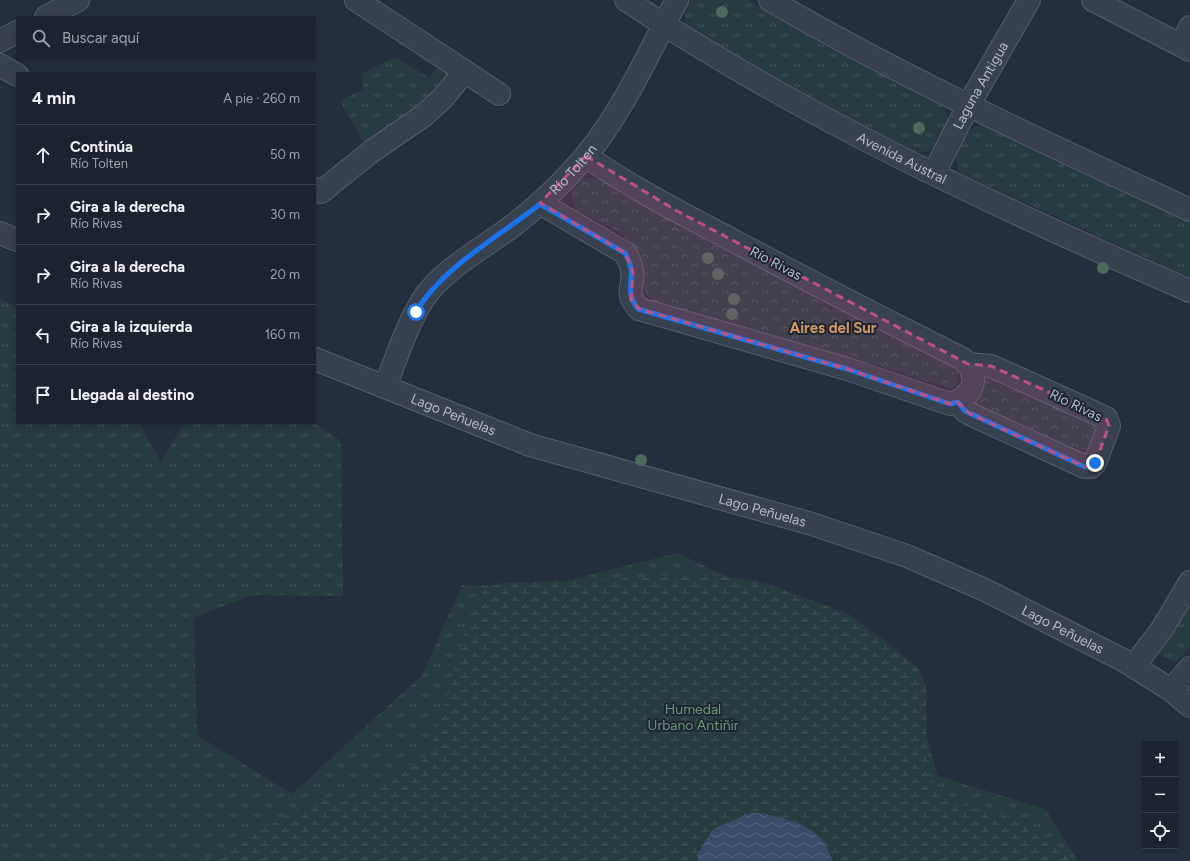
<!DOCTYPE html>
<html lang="es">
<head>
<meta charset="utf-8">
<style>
  body { margin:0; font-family:Figtree,sans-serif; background:#242b36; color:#f1f3f6 }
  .controls { position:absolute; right:12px; bottom:12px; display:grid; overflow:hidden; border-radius:0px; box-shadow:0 2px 6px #0003 }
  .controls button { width:36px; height:36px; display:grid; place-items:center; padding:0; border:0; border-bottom:1px solid #39404a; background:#1b232e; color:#f1f3f6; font:20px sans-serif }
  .stop { position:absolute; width:12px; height:12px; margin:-9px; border:3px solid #1a73e8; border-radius:50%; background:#fff }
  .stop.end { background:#1a73e8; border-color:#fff; box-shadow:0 1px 4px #0008 }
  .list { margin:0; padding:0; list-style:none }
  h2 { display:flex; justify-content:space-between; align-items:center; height:52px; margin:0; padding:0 16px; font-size:17px }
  h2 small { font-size:13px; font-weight:400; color:#a0a4aa }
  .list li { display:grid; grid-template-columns:26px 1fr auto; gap:12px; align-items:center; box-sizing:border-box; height:60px; padding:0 16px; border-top:1px solid #39404a }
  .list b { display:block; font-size:15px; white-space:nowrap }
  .list p { margin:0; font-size:13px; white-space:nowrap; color:#a0a4aa }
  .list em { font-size:13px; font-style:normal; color:#a0a4aa }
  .icon { flex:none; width:22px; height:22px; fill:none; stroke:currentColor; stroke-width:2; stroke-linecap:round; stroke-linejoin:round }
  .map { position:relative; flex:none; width:1190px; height:861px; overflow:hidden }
  .search { position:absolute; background:#1b232e; box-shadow:0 2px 6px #0003; left:16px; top:16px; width:300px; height:44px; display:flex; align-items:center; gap:10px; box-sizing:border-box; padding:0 14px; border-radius:0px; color:#a0a4aa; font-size:15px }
  .panel { position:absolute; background:#1b232e; box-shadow:0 2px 6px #0003; left:16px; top:72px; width:300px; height:352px; border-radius:0px }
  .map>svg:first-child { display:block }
  .grass { fill:url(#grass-tufts) }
  .wetland { fill:url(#wetland-marsh) }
  .park { fill:url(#park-crowns) }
  .water { fill:url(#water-waves) }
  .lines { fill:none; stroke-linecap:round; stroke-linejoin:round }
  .minor-casing { stroke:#565f6c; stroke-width:24 }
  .minor { stroke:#38414e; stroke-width:22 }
  .tree { fill:#4b6a5d }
  .route { stroke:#1a73e8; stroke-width:5 }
  .marked { fill:#bd5182; fill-opacity:0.2; stroke:#bd5182; stroke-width:3; stroke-dasharray:8 5; stroke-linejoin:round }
  .labels { text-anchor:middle; stroke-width:4; stroke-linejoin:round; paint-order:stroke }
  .street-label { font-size:14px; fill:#b4bcc9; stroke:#1d2633 }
  .park-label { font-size:14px; fill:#6b9a76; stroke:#1d2633 }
  .neighbourhood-label { font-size:15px; font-weight:bold; fill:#d59563; stroke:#1d2633 }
</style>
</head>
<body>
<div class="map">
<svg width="1190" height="861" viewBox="0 0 1190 861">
  <defs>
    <pattern id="grass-tufts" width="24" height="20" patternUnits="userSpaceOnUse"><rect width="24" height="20" fill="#263c3f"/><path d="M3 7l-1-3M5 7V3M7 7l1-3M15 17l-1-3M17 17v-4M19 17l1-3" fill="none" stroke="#435659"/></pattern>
    <pattern id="wetland-marsh" width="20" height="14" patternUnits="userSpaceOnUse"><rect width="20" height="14" fill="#263c3f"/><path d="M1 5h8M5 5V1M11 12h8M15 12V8" fill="none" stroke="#435659"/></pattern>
    <pattern id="park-crowns" width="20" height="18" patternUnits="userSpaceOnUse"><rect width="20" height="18" fill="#263c3f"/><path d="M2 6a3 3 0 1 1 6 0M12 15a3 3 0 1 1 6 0" fill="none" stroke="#435659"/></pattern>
    <pattern id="water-waves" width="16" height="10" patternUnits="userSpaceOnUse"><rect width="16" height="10" fill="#394c67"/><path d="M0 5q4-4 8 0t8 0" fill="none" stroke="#53647b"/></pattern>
  </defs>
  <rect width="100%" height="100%" fill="#242f3e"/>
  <g class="grass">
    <path d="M687 0H748L824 45 935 99 942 104 948 118C943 136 937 156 914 151L799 92 690 29C681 17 682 14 687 0Z"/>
    <path d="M395 57 430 78 439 65 448 70C449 93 383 133 365 145L340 101 363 89 362 74Z"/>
    <path d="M980 125 1190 221V278L960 173C950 155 962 133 980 125Z"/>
    <path d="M0 299 17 308V423H139L161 462 184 423H314L341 441 343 596 252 595 194 618 197 735 292 794 422 675 462 585 546 586 677 553 904 659 938 776 1045 809 1078 861H0Z"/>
    <path d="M1190 604V648L1176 663 1158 654 1160 648 1171 635Z"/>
  </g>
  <path class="wetland" d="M707 573 768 584 847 613 883 639 918 668 926 685 927 746 931 779 956 803 1026 821 1070 856 1073 861H202L317 799 361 801 424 756 435 737 472 609 483 590 500 583 577 581Z"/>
  <g class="park">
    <path d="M587 178 599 179C714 245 831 306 950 365L958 371 957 384 950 389 944 387 882 367 655 302C633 286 648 269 636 249 624 230 594 220 576 210L571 195 579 181Z"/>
    <path d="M990 376 1100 425 1095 451 1083 459 978 408 975 402 985 379Z"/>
  </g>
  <path class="water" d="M752 812C776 816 807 821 823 841 827 846 830 855 833 861H698L697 855 713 829Z"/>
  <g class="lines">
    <defs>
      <g id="minor">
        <path d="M356 0 499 94"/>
        <path id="s1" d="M626 0C802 117 996 207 1190 291"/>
        <path d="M770 0C905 79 1048 144 1190 210"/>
        <path d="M1093 0 1190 50"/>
        <path d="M46 17 78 0"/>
        <path d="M0 41 17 32"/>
        <path d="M1182 45 1190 27"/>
        <path d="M0 65 17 75"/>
        <path id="s2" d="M934 173 968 106 1029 0"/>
        <path d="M315 189 321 192 372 151 423 116 443 98 464 72"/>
        <path d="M540 203 625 253C628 258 631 263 632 270 635 288 623 291 639 309L847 369 950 404C974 397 981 376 963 359 887 321 811 282 736 242 685 215 633 189 586 156"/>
        <path d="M0 233 17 240"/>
        <path id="s3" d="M315 359 530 445 812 524 907 556 985 590 1125 661 1171 690 1190 706"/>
        <path id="s4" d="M385 387C396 359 407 324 424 298 444 268 487 246 515 224 537 207 557 188 575 168 618 123 647 55 677 0"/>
        <path d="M957 402 965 411 970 414 1085 467H1091L1095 463 1109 426 1106 418 1093 412 991 366 968 364"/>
        <path d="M1134 666 1162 629 1190 582"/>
        <path d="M1171 690 1190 668"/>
      </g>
    </defs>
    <use href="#minor" class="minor-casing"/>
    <use href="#minor" class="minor"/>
  </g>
  <g class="tree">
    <circle cx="722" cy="12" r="6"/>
    <circle cx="919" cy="128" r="6"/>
    <circle cx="708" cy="258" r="6"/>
    <circle cx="1103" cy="268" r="6"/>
    <circle cx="718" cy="274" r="6"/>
    <circle cx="734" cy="299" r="6"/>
    <circle cx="732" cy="314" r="6"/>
    <circle cx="641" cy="460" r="6"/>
  </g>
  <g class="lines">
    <path class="route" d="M416 312C442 267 500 236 540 204L625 253C640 277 621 288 638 309L847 369 950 404 958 402 965 411 1085 467H1091L1095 463"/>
  </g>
  <path class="marked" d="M586 156 677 211 968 364 991 366 1106 418 1109 426 1095 463 1085 467 970 414 957 402 950 404 847 369 639 309 631 300 633 272 625 253 540 203Z"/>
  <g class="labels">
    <g class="street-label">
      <text dy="5" stroke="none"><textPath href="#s2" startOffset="99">Laguna Antigua</textPath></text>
      <text dy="5" stroke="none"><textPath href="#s1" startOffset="318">Avenida Austral</textPath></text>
      <text dy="5" stroke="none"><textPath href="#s4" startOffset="295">Río Tolten</textPath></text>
      <text transform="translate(776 263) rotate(28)" y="5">Río Rivas</text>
      <text transform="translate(1076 405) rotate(26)" y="5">Río Rivas</text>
      <text dy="5" stroke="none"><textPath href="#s3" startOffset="149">Lago Peñuelas</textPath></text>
      <text dy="5" stroke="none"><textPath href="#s3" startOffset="473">Lago Peñuelas</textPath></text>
      <text dy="5" stroke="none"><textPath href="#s3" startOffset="797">Lago Peñuelas</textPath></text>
    </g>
    <g class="park-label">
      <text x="693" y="714">Humedal<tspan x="693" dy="16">Urbano Antiñir</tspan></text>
    </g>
    <g class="neighbourhood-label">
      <text x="833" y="333">Aires del Sur</text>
    </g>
  </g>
</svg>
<div class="controls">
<button>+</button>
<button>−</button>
<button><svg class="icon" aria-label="locate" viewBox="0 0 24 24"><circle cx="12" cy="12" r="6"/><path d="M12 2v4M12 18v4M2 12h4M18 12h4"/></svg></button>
</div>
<div class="stop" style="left:416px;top:312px"></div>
<div class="stop end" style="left:1095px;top:463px"></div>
<div class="search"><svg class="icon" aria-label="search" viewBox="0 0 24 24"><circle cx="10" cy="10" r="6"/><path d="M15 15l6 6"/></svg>Buscar aquí</div>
<section class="panel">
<h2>4 min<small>A pie · 260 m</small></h2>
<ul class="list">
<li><svg class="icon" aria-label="ahead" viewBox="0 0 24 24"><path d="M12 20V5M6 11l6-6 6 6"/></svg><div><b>Continúa</b><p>Río Tolten</p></div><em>50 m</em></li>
<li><svg class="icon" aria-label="right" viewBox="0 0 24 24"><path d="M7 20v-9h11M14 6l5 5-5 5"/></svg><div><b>Gira a la derecha</b><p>Río Rivas</p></div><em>30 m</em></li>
<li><svg class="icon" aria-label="right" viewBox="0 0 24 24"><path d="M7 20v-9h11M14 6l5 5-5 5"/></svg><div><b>Gira a la derecha</b><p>Río Rivas</p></div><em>20 m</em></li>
<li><svg class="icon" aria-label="left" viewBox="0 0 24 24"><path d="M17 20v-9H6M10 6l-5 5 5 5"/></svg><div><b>Gira a la izquierda</b><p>Río Rivas</p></div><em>160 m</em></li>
<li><svg class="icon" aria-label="arrive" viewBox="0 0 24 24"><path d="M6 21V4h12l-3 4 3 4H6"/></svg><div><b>Llegada al destino</b></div></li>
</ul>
</section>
</div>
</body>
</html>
